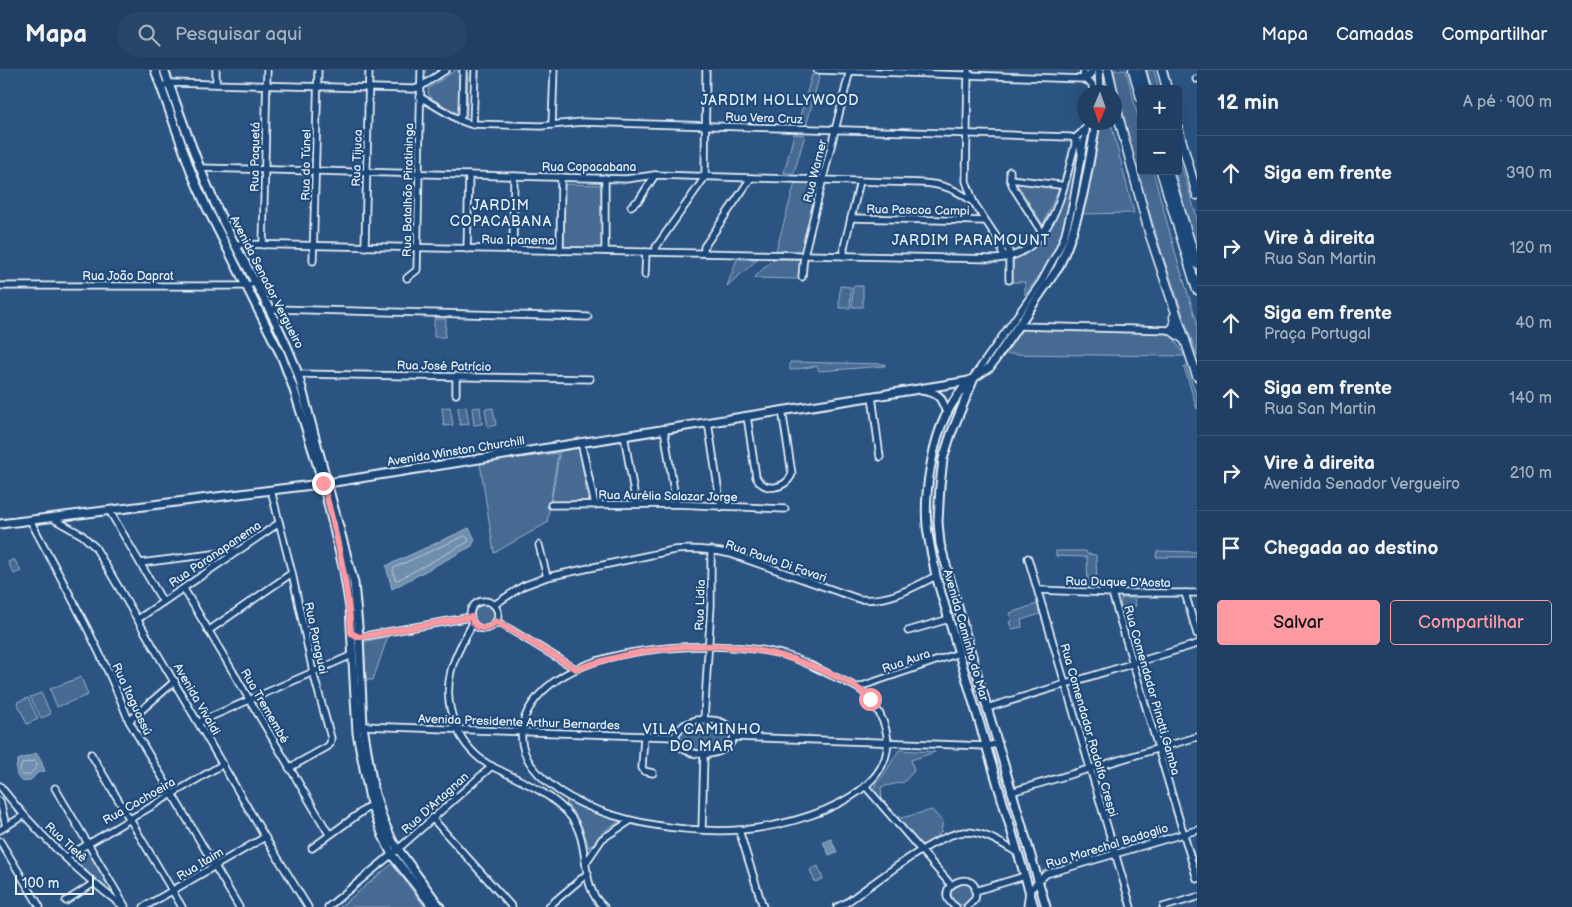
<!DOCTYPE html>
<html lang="pt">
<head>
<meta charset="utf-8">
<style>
  body { margin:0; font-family:"Balsamiq Sans",sans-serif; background:#284668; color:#f1f3f6 }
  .controls { position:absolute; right:15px; top:15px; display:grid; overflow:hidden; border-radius:5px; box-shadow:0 5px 20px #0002 }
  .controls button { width:45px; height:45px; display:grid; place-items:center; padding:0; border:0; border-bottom:1px solid #3d5877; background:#203f62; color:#f1f3f6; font:25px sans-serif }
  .compass { position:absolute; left:1077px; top:15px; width:45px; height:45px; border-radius:50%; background:#203f62; box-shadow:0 5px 20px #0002; rotate:182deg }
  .scale { position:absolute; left:15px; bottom:12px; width:79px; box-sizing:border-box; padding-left:5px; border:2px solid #e8f1f8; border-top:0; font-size:14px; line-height:18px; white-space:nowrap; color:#e8f1f8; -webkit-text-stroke:4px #1f4a7a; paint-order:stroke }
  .stop { position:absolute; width:15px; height:15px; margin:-11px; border:4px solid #ff9aa2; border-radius:50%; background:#fff }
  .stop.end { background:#ff9aa2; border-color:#fff; box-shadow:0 1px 5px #0008 }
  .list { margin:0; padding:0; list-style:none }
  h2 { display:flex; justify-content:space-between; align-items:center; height:65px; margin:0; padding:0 20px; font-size:21px }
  h2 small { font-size:16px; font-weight:400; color:#a2afbe }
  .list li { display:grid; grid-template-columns:32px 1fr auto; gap:15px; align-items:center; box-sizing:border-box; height:75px; padding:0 20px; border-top:1px solid #3d5877 }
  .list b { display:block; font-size:19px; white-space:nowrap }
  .list p { margin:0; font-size:16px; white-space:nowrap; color:#a2afbe }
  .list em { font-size:16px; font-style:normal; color:#a2afbe }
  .actions { display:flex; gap:10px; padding:15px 20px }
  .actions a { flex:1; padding:11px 0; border:1px solid #ff9aa2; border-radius:5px; text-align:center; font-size:18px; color:#ff9aa2 }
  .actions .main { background:#ff9aa2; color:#111 }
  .icon { flex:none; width:28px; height:28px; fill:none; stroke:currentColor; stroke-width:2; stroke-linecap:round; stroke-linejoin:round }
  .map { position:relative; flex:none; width:1197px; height:837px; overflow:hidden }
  header { display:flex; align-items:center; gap:30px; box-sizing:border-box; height:70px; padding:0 25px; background:#203f62; border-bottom:1px solid #3d5877 }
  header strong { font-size:24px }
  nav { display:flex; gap:28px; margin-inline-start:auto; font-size:18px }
  .search { width:350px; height:45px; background:#284668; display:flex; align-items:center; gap:12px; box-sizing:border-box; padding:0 18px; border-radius:28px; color:#a2afbe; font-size:19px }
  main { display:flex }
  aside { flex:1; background:#203f62 }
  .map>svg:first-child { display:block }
  .green { fill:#476b93; stroke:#98aec6 }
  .water { fill:#708ead; stroke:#a0b6cb }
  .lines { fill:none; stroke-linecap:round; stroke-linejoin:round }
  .shore { stroke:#b8c9da; stroke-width:1 }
  .minor-casing { stroke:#e8f1f8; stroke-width:9 }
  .major-casing { stroke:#e8f1f8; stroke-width:11 }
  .highway-casing { stroke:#e8f1f8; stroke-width:11 }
  .minor { stroke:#1f4a7a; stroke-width:5.5 }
  .major { stroke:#1f4a7a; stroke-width:7 }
  .highway { stroke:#1f4a7a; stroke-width:8 }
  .route { stroke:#ff9aa2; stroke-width:6 }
  .labels { text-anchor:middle; stroke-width:4.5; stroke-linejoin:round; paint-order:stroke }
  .street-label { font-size:12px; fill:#e8f1f8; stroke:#1f4a7a }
  .neighbourhood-label { font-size:14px; letter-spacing:1px; fill:#e8f1f8; stroke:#1f4a7a }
  .quarter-label { font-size:15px; letter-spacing:1px; fill:#e8f1f8; stroke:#1f4a7a }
</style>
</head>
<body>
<header>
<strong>Mapa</strong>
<div class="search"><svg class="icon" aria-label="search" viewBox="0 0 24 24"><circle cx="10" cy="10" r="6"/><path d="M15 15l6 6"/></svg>Pesquisar aqui</div>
<nav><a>Mapa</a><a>Camadas</a><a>Compartilhar</a></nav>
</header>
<main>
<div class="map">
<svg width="1197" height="837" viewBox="0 0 1197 837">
  <rect width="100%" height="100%" fill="#2b5482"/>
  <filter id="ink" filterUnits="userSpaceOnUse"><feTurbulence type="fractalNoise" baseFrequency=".02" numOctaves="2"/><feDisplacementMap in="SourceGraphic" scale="10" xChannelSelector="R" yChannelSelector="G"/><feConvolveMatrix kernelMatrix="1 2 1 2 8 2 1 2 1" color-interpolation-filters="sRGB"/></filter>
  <g filter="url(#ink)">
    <g class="green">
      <path d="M456 0H468L467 49 431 28 428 23 429 18Z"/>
      <path d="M1114 0H1126L1141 59V101H1153L1177 189 1197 252V286L1161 180 1134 92Z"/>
      <path d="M1147 0H1154L1159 19H1152Z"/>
      <path d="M820 4 807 53H798L812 5Z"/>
      <path d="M1099 53H1111L1134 143 1081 144Z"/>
      <path d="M794 64 805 65 794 103H784Z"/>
      <path d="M1178 85 1197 148V182L1175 101H1178Z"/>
      <path d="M1074 89 1078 90 1061 166 1051 189 1025 225V212H1012L1013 189C1022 182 1034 177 1042 169 1056 155 1069 109 1074 89Z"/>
      <path d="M1016 112 1059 118 1043 155Z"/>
      <path d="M795 113H819L802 182 776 181Z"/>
      <path d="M564 114 601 115 602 179 564 178Z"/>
      <path d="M737 189H758L727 216Z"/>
      <path d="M773 189H800L799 209 754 208Z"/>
      <path d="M840 216 851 217 850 238H839Z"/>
      <path d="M853 216H863V237H852Z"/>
      <path d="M434 249H446L445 267H434Z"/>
      <path d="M1019 259 1170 263 1185 286 1002 284Z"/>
      <path d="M790 292 885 294V296L819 301 817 296 790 300Z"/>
      <path d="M1186 296 1197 327V339L1184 297Z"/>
      <path d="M466 336 469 354 460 355 458 337Z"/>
      <path d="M450 337 453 355 444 356 442 338Z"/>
      <path d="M480 337 482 354 474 355 472 338Z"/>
      <path d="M493 338 496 355 488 357 485 339Z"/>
      <path d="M579 377 588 431 551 433 560 380Z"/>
      <path d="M558 383 547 453 494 483 480 393Z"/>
      <path d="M1056 481H1086L1087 484 1096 485 1097 519H1088L1087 487 1056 486Z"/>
      <path d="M1157 481 1197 482V487H1156Z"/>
      <path d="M14 489 21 501 14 504 8 492Z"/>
      <path d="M1121 528H1134L1136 536 1120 538Z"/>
      <circle cx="484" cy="545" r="13"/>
      <path d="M1037 534 1040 544 1021 550 1022 557 1012 559 1009 552H1011L1010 543Z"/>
      <path d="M388 566 373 610H366L364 572Z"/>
      <path d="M81 607 88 625 57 637 50 619Z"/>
      <path d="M41 623 51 644 41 648 30 627Z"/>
      <path d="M28 628 38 649 27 654 17 632Z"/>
      <path d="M707 652C717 654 726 657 730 667 727 687 693 680 680 675L677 664C685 654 695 652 707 652Z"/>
      <path d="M899 680 935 682 911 690 914 701 904 712 881 717 882 730 901 748 932 740 943 752 941 762 929 773 915 776 871 727 876 713 883 706Z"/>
      <path d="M567 731 620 751 604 761 589 778C584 761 579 746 566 734Z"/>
      <path d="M86 778 107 814 105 817 74 790 75 786Z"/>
      <path d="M392 794 425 837H340Z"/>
      <path d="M818 796 823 809 815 812 810 800Z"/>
      <circle cx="962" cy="824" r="11"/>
    </g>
    <g class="water">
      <path d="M469 458 475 469 472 476 392 519 386 496Z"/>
      <path d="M36 683C43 691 41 693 45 701L37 703C26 720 11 710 18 690 24 687 30 687 36 683Z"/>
      <path d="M831 769 837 782 829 785 823 772Z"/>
    </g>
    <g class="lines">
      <g class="shore">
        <path d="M465 466 469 469 468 472 398 510 395 509 393 500 394 498Z"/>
        <path d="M35 691 37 693V697L29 705H22L20 700 22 694Z"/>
      </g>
      <defs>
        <g id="minor">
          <path d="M817 0 1084 9 1092 14 1093 22"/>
          <path d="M968 0 966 111 974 133 1001 174 1002 183 1009 188"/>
          <path d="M1083 9 1084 0"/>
          <path d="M1196 9H1197"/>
          <path d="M216 14V0"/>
          <path d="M161 17 169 13 414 19 420 17 446 0"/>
          <path d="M420 27 459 50 470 54 541 56 582 52 1070 67C1080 69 1080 78 1082 87"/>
          <path d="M459 50 462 44 463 0"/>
          <path d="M473 55 475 0"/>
          <path d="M552 55 554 0"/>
          <path d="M199 98 626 109 655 105 922 113C943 114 958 120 974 133"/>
          <path d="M1010 101V109L1013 117 1043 164"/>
          <path d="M1010 109 1060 115"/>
          <path d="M631 136 639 130 655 105"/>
          <path d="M851 148 985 151"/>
          <path d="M236 174 799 185"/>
          <path d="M1001 174 1007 177 1009 181V210"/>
          <path d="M263 175 267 0"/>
          <path d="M365 177 369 0"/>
          <path d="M467 179 469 105"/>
          <path d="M513 180 514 106"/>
          <path d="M560 181 561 107"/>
          <path d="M605 181V108"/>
          <path d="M656 182V177L705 107 706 0"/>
          <path d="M704 183V177L751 108"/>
          <path d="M804 185 996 189C1053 185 1063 119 1075 75V68L1081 63 1087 56"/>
          <path d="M844 186V177L860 111"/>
          <path d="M313 191 318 0"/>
          <path d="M645 205 646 182"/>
          <path d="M802 207 804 185 850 0"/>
          <path d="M407 208 417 200 421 0"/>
          <path d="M0 216H246L254 213"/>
          <path d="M268 237 274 239 588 247"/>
          <path d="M1019 256 1171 260"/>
          <path d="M298 304 590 309"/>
          <path d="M456 306V324"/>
          <path d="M974 306 1041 212 1058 181 1064 167 1072 137 1086 60"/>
          <path d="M872 326 880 387"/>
          <path d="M747 346 756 407C764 423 786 419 792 404L782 340"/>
          <path d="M708 352 721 437"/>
          <path d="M664 359 676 434"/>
          <path d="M624 365 636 434"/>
          <path d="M581 372 595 435"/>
          <path d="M271 420 292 503 313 602 331 668 330 674 327 677 289 698"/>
          <path d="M551 435 676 434 785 439"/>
          <path d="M109 440 163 532"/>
          <path d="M52 448 82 465 95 477 265 767 308 837"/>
          <path d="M30 450C65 516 102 581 129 651L239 837"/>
          <path d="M539 475 547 507"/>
          <path d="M1028 488 1131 837"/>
          <path d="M140 493 237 481"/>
          <path d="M184 519 329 764"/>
          <path d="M1039 520 1112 523H1197"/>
          <path d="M1112 523 1197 809"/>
          <path d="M1185 523 1197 564"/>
          <circle cx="484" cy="545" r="14"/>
          <path d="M494 535 523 516 547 507 674 480C694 478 712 480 731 484L859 529C889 532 910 519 936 506"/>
          <path d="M138 549 279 453"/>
          <path d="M496 551 576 599"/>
          <path d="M473 553C465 568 455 584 451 601 442 638 459 678 491 696 517 709 553 723 571 747 592 774 578 816 604 837"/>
          <path d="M208 561 292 503"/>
          <path d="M908 561 949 549"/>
          <path d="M359 567 471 547"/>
          <path d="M708 576C735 577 762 578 788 586 804 591 818 599 833 606 850 614 862 617 873 633 931 717 801 756 740 760 678 764 572 749 532 696 518 677 518 654 532 634 566 584 653 577 708 576Z"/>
          <path d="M859 617 959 583"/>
          <path d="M987 638 1197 574"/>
          <path d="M696 650C711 649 730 649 734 667 726 692 672 689 676 663L684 655Z"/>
          <path d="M704 650 711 535V480"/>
          <path d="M129 651 175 611"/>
          <path d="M199 652 352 585"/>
          <path d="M363 656 675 667"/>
          <path d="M644 666 642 698 644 701 653 703"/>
          <path d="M734 667 986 676 997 674"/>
          <path d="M91 684 182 837"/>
          <path d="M0 716C35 761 79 803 124 837"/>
          <path d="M866 717 951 815"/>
          <path d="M55 718 125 836"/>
          <path d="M1011 722 1197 667"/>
          <path d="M0 731 6 756"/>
          <path d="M432 748 512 837"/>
          <path d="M702 759 704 684"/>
          <path d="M0 760 23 746"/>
          <path d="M739 760 763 837"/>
          <path d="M0 771 40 837"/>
          <path d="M312 778 375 732"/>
          <path d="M66 787 223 694"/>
          <path d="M587 791 602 769 630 751"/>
          <path d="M975 821 1025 806"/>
          <path d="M66 831 94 813"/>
          <path d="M144 837 265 767"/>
          <path d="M328 837 397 780 492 696"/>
          <path d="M548 837 588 803"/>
          <path d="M837 837 846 833C872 815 936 763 965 762 985 762 1001 773 1018 783"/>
          <path d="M956 837C925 817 983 793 975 829L967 837"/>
          <path d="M1027 837 1029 821 1046 804 1197 760"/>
          <path d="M1163 837 1197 827"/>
        </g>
        <g id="major">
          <path d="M155 0 192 104 207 138 281 285 293 317 323 413 344 501 350 538 357 663 371 734 383 766 392 785 433 837"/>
          <path d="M164 0C183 52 200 103 224 153 249 203 279 251 298 304L354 513 359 567 363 656 373 717 383 750 393 772 440 837"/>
          <path d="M1099 0 1100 22"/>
          <path d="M1084 9 1090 5 1092 0"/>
          <path d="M974 308 951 364 943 389 940 416 938 452 940 474 971 583 1046 837"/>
          <path d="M969 311C961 321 953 331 947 343 932 372 924 424 927 456 929 473 933 490 936 506L1034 837"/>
          <path d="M921 320C940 323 941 327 947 343"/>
          <path d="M0 454 328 413 969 311 990 297 1058 198C1080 153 1088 102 1096 52"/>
        </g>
        <g id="highway">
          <path d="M1108 0 1113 22"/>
          <path d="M1133 0 1141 28"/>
          <path d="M1141 0 1146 19"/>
          <path d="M1162 0 1167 19"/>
          <path d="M1114 30 1149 162 1197 306"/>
          <path d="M1178 58 1197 125"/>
          <path d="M1161 101 1197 220"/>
          <path d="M1168 101 1197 194"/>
          <path d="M1174 247 1175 255 1171 260 1185 270"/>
        </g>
      </defs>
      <use href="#minor" class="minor-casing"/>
      <use href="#major" class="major-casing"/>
      <use href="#highway" class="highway-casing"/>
      <use href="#minor" class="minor"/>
      <use href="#major" class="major"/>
      <use href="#highway" class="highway"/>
    </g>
  </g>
  <g class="lines" filter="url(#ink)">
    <path class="route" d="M323 413C336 462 348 512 351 563L359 567 471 547C475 560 488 562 496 551L576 599C658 571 748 564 828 603 846 612 856 614 870 629"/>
  </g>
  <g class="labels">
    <g class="street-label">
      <text transform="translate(764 48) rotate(2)" y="4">Rua Vera Cruz</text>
      <text transform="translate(255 87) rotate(-89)" y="4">Rua Paquetá</text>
      <text transform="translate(357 88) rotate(-88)" y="4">Rua Tijuca</text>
      <text transform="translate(306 95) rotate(-89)" y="4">Rua do Túnel</text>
      <text x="589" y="101">Rua Copacabana</text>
      <text transform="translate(815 101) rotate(-76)" y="4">Rua Warner</text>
      <text transform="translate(408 120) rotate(-89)" y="4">Rua Batalhão Piratininga</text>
      <text transform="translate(918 140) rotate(1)" y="4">Rua Pascoa Campi</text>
      <text transform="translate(518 170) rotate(1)" y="4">Rua Ipanema</text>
      <text x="128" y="210">Rua João Daprat</text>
      <text transform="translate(267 212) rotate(63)" y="4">Avenida Senador Vergueiro</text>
      <text transform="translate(444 296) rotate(1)" y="4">Rua José Patrício</text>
      <text transform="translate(456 381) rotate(-9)" y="4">Avenida Winston Churchill</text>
      <text transform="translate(668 426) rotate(1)" y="4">Rua Aurélia Salazar Jorge</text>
      <text transform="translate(215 484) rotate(-34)" y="4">Rua Paranapanema</text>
      <text transform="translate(776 491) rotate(19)" y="4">Rua Paulo Di Favari</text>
      <text transform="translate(1118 512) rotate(1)" y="4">Rua Duque D'Aosta</text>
      <text transform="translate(700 535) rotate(-88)" y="4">Rua Lidia</text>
      <text transform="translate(966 565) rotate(74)" y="4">Avenida Caminho do Mar</text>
      <text transform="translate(316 568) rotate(78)" y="4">Rua Paraguai</text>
      <text transform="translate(906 591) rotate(-19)" y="4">Rua Aura</text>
      <text transform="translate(1152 620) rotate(74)" y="4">Rua Comendador Pinotti Gamba</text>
      <text transform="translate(132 629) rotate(65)" y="4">Rua Itaguassú</text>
      <text transform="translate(197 629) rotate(60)" y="4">Avenida Vivaldi</text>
      <text transform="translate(265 636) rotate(60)" y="4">Rua Tremembé</text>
      <text transform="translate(519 652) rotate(2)" y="4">Avenida Presidente Arthur Bernardes</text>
      <text transform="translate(1089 660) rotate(74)" y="4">Rua Comendador Rodolfo Crespi</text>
      <text transform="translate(139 731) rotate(-30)" y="4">Rua Cachoeira</text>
      <text transform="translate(435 733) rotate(-42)" y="4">Rua D'Artagnan</text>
      <text transform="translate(66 772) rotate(43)" y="4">Rua Tietê</text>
      <text transform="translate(1107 776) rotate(-17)" y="4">Rua Marechal Badoglio</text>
      <text transform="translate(200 794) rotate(-31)" y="4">Rua Itaim</text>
    </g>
    <g class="neighbourhood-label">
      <text x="780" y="35">JARDIM HOLLYWOOD</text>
      <text x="501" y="140">JARDIM<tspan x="501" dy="16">COPACABANA</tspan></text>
      <text x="971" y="175">JARDIM PARAMOUNT</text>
    </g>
    <g class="quarter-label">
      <text x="702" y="664">VILA CAMINHO<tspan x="702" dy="17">DO MAR</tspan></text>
    </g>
  </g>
</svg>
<div class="controls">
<button>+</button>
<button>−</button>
</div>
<svg class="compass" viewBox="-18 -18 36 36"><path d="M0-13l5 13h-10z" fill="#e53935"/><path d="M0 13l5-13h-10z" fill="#a2afbe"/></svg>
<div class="scale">100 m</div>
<div class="stop" style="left:870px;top:629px"></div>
<div class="stop end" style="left:323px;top:413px"></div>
</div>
<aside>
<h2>12 min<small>A pé · 900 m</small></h2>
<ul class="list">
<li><svg class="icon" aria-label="ahead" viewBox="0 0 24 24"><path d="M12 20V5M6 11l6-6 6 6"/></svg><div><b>Siga em frente</b></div><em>390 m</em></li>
<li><svg class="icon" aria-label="right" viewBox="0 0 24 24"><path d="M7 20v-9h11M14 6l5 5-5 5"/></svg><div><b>Vire à direita</b><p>Rua San Martin</p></div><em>120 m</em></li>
<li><svg class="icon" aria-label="ahead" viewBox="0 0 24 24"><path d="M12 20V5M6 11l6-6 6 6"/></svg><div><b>Siga em frente</b><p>Praça Portugal</p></div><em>40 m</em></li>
<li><svg class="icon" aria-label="ahead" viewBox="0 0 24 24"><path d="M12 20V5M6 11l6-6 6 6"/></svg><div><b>Siga em frente</b><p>Rua San Martin</p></div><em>140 m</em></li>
<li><svg class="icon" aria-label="right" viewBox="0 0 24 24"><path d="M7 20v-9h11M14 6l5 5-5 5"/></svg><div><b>Vire à direita</b><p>Avenida Senador Vergueiro</p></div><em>210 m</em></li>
<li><svg class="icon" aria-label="arrive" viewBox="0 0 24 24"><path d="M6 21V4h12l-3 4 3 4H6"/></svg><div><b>Chegada ao destino</b></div></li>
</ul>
<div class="actions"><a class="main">Salvar</a><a>Compartilhar</a></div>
</aside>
</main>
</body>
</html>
